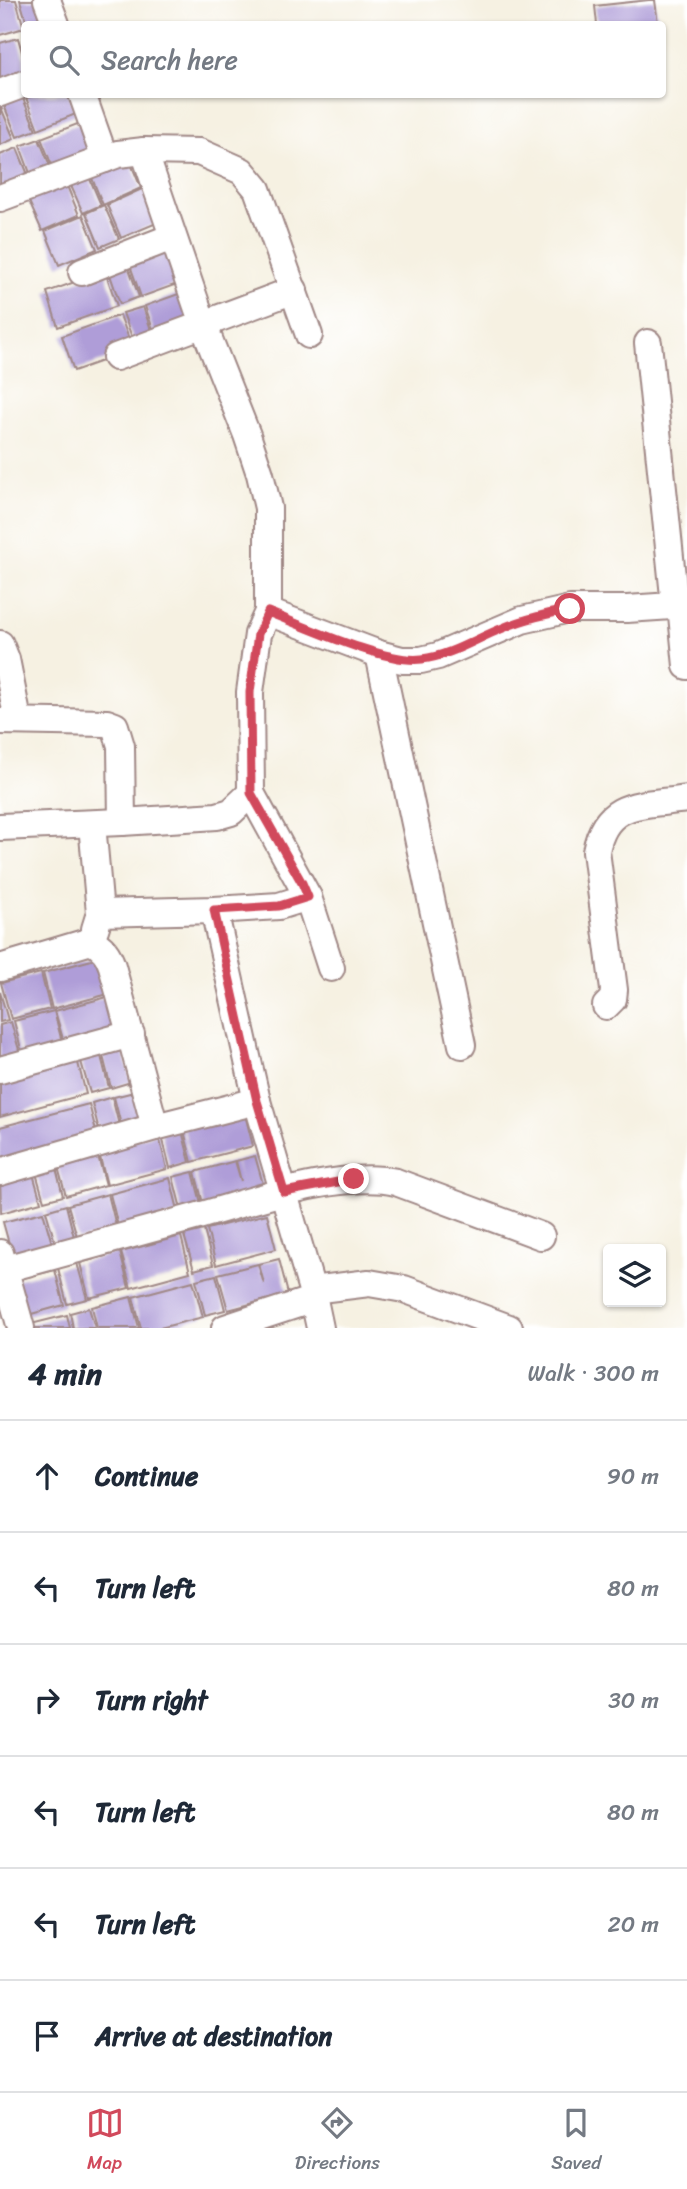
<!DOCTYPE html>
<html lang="en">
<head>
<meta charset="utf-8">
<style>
  body { margin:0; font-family:Sriracha,sans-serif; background:#f2f2f3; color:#1f2937 }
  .controls { position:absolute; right:21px; bottom:21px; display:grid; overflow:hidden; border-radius:7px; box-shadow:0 2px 5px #0004 }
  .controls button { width:63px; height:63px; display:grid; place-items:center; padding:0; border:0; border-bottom:2px solid #e0e1e3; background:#fff; color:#1f2937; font:35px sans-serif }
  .stop { position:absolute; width:21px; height:21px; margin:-16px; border:5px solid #d1495b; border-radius:50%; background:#fff }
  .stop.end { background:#d1495b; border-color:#fff; box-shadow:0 2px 7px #0008 }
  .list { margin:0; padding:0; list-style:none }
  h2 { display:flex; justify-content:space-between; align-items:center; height:91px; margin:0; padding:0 28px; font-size:30px }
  h2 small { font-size:23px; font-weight:400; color:#747a83 }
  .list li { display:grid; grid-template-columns:46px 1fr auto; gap:21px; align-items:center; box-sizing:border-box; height:112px; padding:0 28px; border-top:2px solid #e0e1e3 }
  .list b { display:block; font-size:26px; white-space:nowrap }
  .list em { font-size:23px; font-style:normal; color:#747a83 }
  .icon { flex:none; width:38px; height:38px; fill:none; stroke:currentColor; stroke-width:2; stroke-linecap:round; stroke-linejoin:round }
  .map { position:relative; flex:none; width:687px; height:1328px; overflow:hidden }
  .search { position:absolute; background:#fff; box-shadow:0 2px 5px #0004; left:21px; right:21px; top:21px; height:77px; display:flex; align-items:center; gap:18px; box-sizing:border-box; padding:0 24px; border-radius:7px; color:#747a83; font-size:26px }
  .sheet { height:763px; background:#fff }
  nav { display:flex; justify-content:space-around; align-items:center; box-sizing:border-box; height:98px; border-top:2px solid #e0e1e3; background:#fff; font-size:19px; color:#747a83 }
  nav a { display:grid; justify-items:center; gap:4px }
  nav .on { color:#d1495b }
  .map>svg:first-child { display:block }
  .building { fill:#af9dd8 }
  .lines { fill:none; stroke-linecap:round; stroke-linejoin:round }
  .minor-casing { stroke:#a08886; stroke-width:30 }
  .minor { stroke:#fff; stroke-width:26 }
  .route { stroke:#d1495b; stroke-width:9 }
</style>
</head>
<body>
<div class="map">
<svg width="687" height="1328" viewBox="0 0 687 1328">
  <rect width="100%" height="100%" fill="#fff"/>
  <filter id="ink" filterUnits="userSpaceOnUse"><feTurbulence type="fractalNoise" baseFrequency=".0143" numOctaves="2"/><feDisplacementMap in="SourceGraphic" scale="14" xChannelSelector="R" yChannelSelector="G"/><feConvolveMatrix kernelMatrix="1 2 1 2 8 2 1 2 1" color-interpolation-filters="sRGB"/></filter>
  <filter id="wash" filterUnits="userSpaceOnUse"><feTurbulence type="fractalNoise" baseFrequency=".00686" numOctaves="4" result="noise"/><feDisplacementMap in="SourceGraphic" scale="28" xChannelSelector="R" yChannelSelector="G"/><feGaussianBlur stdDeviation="1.57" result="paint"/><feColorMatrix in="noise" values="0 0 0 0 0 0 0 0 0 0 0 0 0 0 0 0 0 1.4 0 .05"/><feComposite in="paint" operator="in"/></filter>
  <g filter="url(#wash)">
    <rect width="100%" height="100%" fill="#f6f1e2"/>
    <g id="blocks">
      <g class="building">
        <path d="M0 0H16L24 28 0 35Z"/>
        <path d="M20 0H41L47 20 27 24Z"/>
        <path d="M649 0H655L658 24H597L595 6Z"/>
        <path d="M18 38 24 59V74L0 82V43Z"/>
        <path d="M69 94 76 114 38 129 25 95Z"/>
        <path d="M22 96 36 130 17 137 3 103Z"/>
        <path d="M0 105 14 139 0 145Z"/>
        <path d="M80 123 93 158 55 173 41 138Z"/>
        <path d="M39 139 53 173 33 181 20 146Z"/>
        <path d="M17 148 31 182 0 194V155Z"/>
        <path d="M127 154 141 188 103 205 89 171Z"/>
        <path d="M87 172 101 205 83 213 68 179Z"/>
        <path d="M65 181 79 215 42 231 27 197Z"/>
        <path d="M144 188 159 222 121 238 107 205Z"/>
        <path d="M104 205 119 239 100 247 86 213Z"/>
        <path d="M83 215 97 249 59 265 45 231Z"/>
        <path d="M168 248 180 283 141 297 129 262Z"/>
        <path d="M127 263 139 297 120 304 108 269Z"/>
        <path d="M105 271 117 306 58 327 47 292Z"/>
        <path d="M184 292 196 327 157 341 145 306Z"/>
        <path d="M143 307 155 341 136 348 123 313Z"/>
        <path d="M120 315 133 350 74 371 62 336Z"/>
        <path d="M103 957 112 993 52 1009 43 973Z"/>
        <path d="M41 973 50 1009 11 1019 1 983Z"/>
        <path d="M0 992 8 1020 0 1022Z"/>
        <path d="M115 995 125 1031 65 1046 55 1011Z"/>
        <path d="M54 1011 63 1046 23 1057 14 1021Z"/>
        <path d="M11 1022 21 1057 0 1058V1025Z"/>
        <path d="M122 1047 131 1082 111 1088 102 1052Z"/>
        <path d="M100 1052 109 1088 90 1093 80 1058Z"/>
        <path d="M77 1059 86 1094 0 1117V1079Z"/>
        <path d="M134 1092 143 1127 123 1133 114 1097Z"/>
        <path d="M112 1097 121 1133 101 1138 92 1103Z"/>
        <path d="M89 1104 98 1139 0 1165V1127Z"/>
        <path d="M244 1111 253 1146 192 1162 183 1127Z"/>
        <path d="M181 1127 190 1162 170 1168 161 1132Z"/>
        <path d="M158 1133 167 1169 107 1185 98 1149Z"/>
        <path d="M96 1149 106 1185 66 1196 56 1160Z"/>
        <path d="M255 1156 265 1191 204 1207 195 1172 235 1161 241 1181 236 1161Z"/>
        <path d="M54 1160 63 1196 44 1201 34 1166Z"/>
        <path d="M31 1167 41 1202 1 1213 0 1175Z"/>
        <path d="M193 1172 202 1207 182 1213 173 1177Z"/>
        <path d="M170 1178 179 1214 119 1230 110 1194Z"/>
        <path d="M108 1194 117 1230 78 1240 68 1205Z"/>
        <path d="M66 1205 75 1241 56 1246 46 1211Z"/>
        <path d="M43 1212 53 1247 13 1258 3 1222Z"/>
        <path d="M267 1214 276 1249 216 1265 207 1229Z"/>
        <path d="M204 1230 213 1265 194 1270 184 1235Z"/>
        <path d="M181 1236 190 1272 131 1288 121 1252Z"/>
        <path d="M120 1252 129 1288 89 1298 80 1263Z"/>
        <path d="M279 1259 288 1294 228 1310 218 1274 258 1264 264 1284 259 1264Z"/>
        <path d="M77 1263 87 1299 67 1304 58 1268Z"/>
        <path d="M55 1270 64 1305 24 1316 15 1280Z"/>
        <path d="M216 1275 225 1310 205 1315 196 1280Z"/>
        <path d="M193 1281 203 1317 160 1328H141L133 1297Z"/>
        <path d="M131 1297 139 1328H97L92 1307Z"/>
        <path d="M89 1308 95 1328H73L70 1313Z"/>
        <path d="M67 1315 70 1328H27V1325Z"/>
      </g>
    </g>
  </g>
  <g filter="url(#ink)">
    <use href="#blocks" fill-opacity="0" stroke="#a08886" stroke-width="2"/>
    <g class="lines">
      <defs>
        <g id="minor">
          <path d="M47 0 56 24"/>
          <path d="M0 93 24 84"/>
          <path d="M82 94 105 159"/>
          <path d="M144 151 199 152 242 171 257 189 309 335"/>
          <path d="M0 198 118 154 144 151 203 324 247 435 260 474 268 508V612L258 634 250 692 251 793 231 812 217 816 122 822 121 746 115 726 107 723 0 721"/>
          <path d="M82 272 172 237"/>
          <path d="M648 343 675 606"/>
          <path d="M116 357 294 290"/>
          <path d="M681 605 687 666"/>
          <path d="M268 612 379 654 402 660H421L438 656 522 620 570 609H627L687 605"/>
          <path d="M0 644 6 659 18 720"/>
          <path d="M379 654 462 1045"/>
          <path d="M92 824 100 913 95 929"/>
          <path d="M0 827 122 822"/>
          <path d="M308 897 331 968"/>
          <path d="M214 910 257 1101 312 1290 320 1328"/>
          <path d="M100 913 214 910 279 906 308 897 251 793"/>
          <path d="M0 968 91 941C103 947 108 954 112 966L155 1127"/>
          <path d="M606 1006 613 999 614 990 596 851C606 799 642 806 687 799"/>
          <path d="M0 1070 131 1034"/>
          <path d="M0 1172 155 1127 257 1101"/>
          <path d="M0 1253 21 1328"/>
          <path d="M5 1269C70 1251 136 1233 202 1215 256 1200 341 1170 396 1182L541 1236"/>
          <path d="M312 1290 369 1283 404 1289 509 1328"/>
          <path d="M225 1328 314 1299"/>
        </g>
      </defs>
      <use href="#minor" class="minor-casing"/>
      <use href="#minor" class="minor"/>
    </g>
  </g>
  <g class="lines" filter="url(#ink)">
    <path class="route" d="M354 1179 284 1192 257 1101 214 910 279 906 308 897 302 883 251 793 250 692 258 634 268 612C304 626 386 664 422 659 450 656 477 638 503 628 524 619 547 614 570 609"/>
  </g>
</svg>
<div class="controls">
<button><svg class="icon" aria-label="layers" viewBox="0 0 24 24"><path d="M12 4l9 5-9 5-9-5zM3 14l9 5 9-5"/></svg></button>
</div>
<div class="stop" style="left:570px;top:609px"></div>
<div class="stop end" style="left:354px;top:1179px"></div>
<div class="search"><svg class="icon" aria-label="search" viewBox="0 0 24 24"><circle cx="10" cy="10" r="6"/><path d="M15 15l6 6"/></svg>Search here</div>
</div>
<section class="sheet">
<h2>4 min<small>Walk · 300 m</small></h2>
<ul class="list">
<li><svg class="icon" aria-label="ahead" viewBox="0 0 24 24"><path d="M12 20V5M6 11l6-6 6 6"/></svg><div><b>Continue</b></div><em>90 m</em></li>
<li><svg class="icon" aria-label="left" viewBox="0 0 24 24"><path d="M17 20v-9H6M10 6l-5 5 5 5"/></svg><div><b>Turn left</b></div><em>80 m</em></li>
<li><svg class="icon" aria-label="right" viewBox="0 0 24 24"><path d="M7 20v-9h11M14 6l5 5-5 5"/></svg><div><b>Turn right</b></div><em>30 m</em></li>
<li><svg class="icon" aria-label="left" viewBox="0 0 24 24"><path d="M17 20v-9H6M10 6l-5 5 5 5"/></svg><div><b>Turn left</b></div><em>80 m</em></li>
<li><svg class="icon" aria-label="left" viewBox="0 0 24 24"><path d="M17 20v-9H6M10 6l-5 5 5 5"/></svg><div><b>Turn left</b></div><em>20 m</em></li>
<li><svg class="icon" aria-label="arrive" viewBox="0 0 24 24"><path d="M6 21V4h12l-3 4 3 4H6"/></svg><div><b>Arrive at destination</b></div></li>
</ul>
</section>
<nav>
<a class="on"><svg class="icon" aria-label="map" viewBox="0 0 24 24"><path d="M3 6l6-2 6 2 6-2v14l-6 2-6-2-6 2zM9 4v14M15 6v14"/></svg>Map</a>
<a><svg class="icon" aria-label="directions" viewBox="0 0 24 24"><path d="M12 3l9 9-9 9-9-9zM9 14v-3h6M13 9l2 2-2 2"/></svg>Directions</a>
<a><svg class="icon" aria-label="saved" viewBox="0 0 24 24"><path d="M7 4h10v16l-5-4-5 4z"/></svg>Saved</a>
</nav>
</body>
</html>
